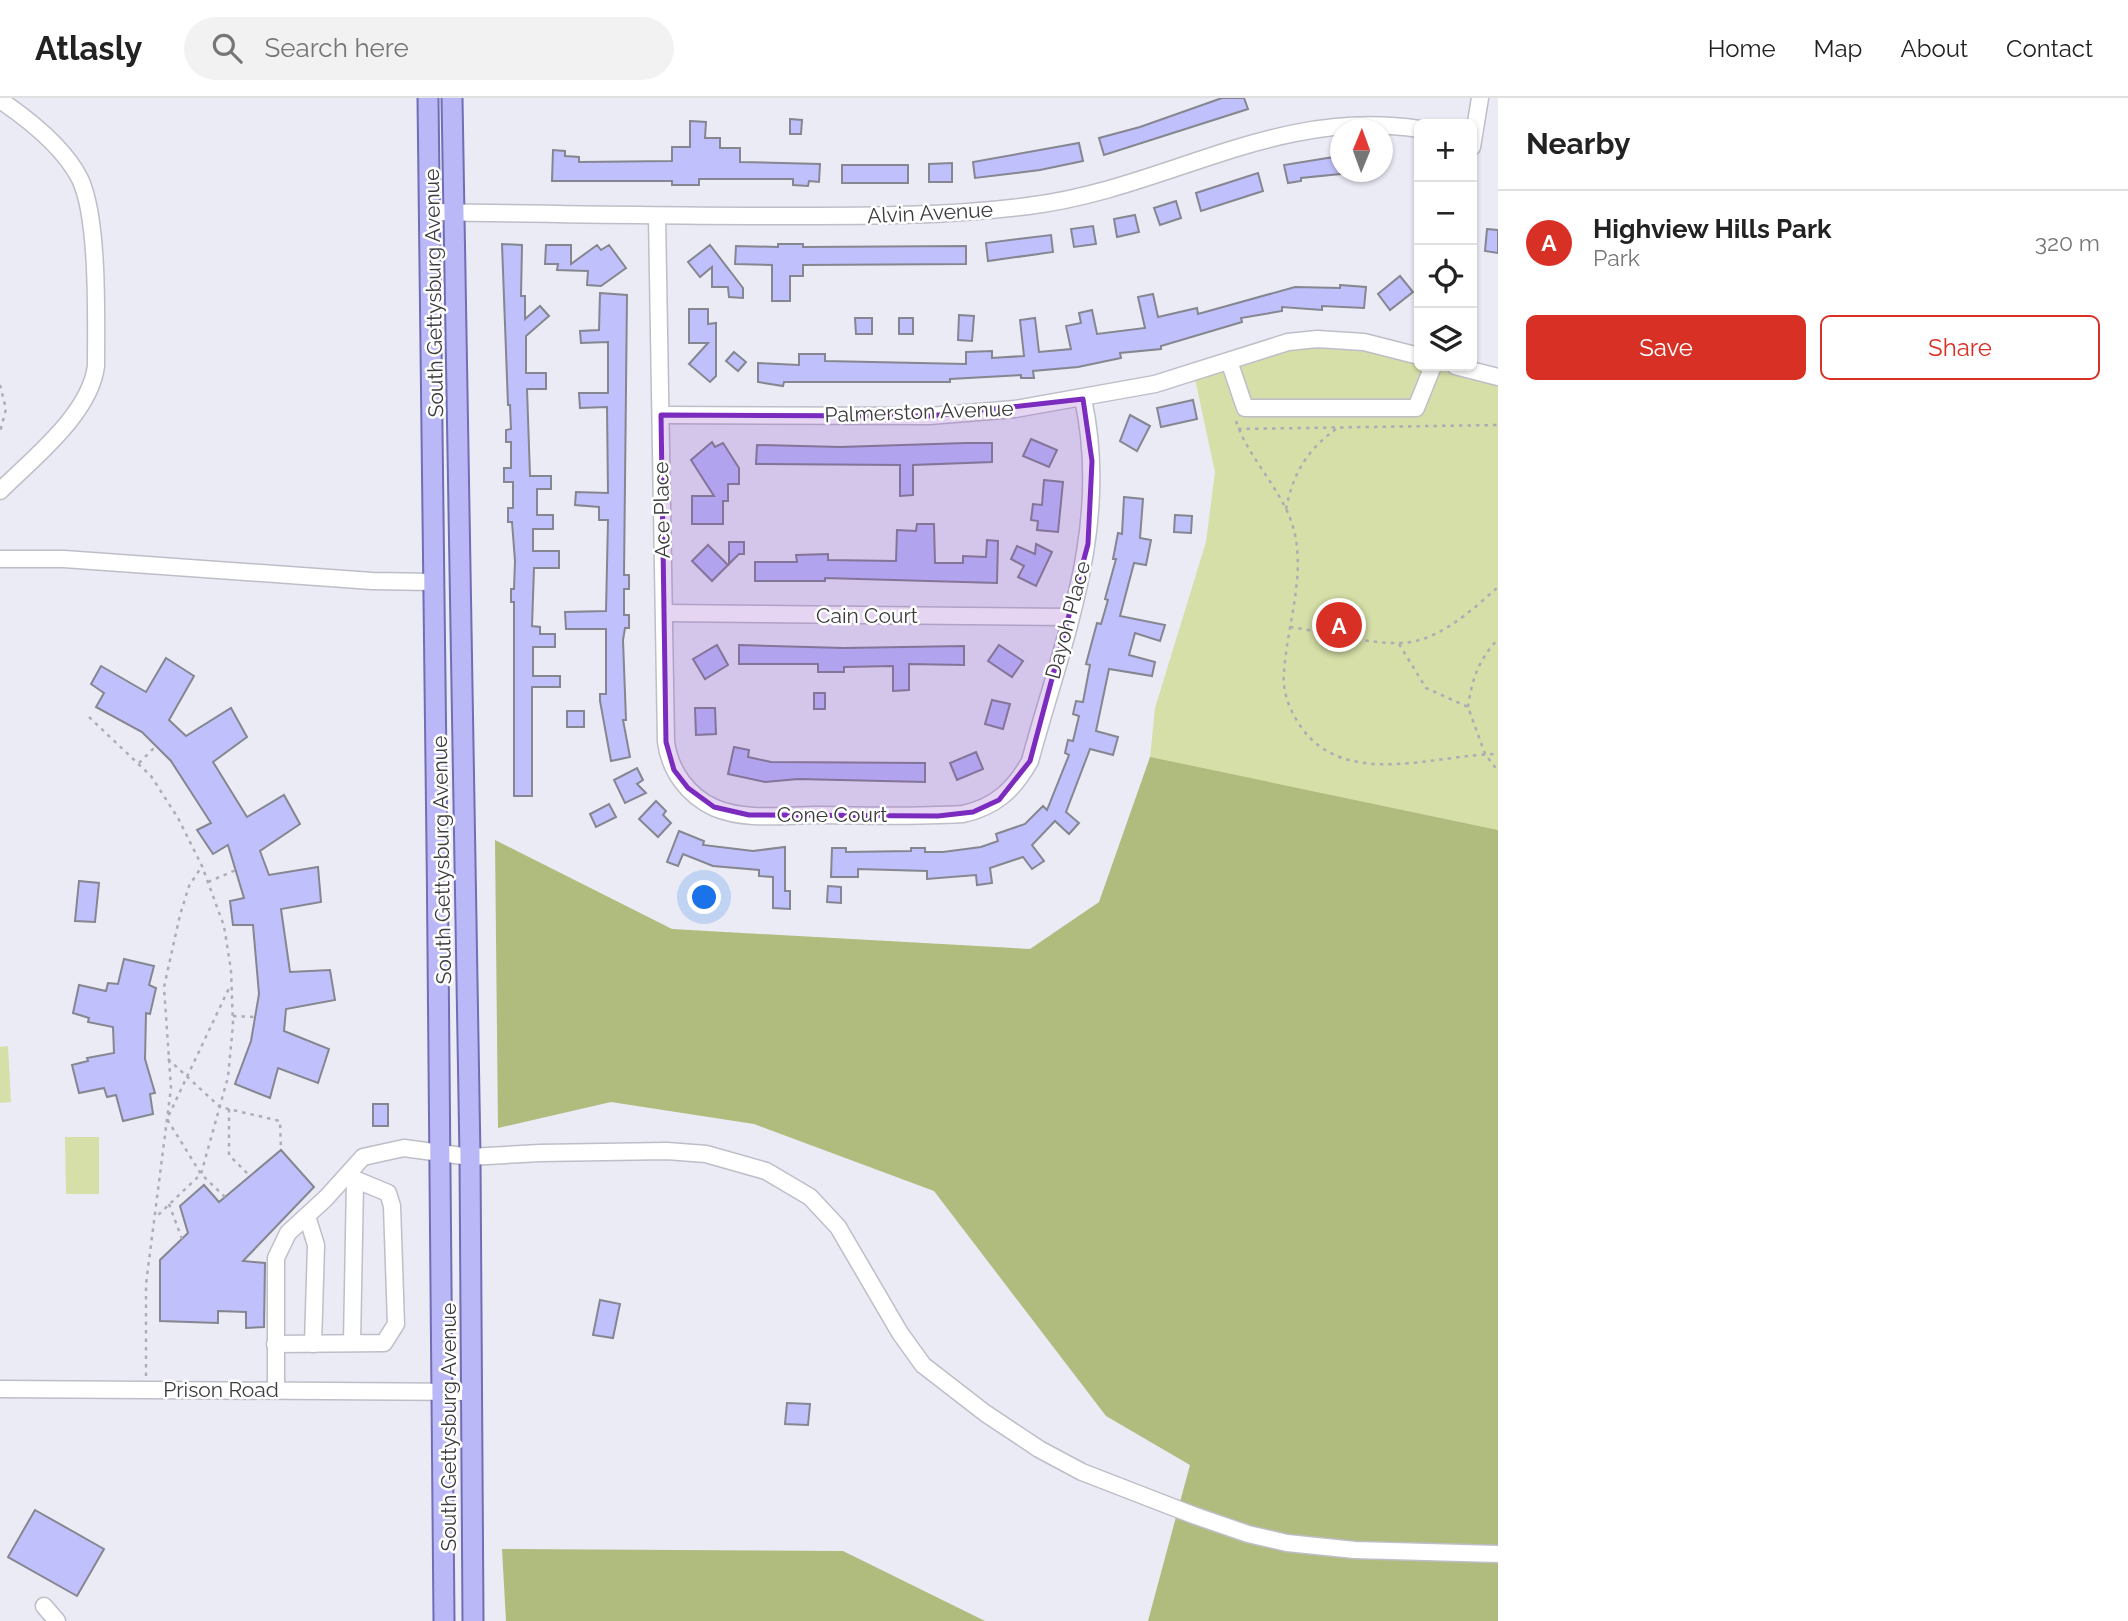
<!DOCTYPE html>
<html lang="en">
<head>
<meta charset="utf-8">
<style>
  body { margin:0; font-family:Raleway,sans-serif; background:#f2f2f2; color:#222 }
  .controls { position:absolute; right:21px; top:21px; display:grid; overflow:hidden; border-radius:10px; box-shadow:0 2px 5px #0004 }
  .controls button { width:63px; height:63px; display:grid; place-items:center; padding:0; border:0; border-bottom:2px solid #e0e0e0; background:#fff; color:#222; font:35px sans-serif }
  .compass { position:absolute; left:1330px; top:21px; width:63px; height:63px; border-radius:50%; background:#fff; box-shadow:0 2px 5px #0004; rotate:1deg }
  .you { position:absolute; left:705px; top:800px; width:24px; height:24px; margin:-18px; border:5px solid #fff; border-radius:50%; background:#1a73e8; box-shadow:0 0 0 10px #1a73e833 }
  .badge { display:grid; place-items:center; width:46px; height:46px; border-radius:50%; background:#d93025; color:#fff; font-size:23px; font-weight:700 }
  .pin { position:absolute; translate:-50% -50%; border:4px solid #fff; box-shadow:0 2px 7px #0006 }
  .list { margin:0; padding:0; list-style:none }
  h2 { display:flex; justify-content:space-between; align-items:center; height:91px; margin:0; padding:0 28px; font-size:30px }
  h2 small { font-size:23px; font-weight:400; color:#767676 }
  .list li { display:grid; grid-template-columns:46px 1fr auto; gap:21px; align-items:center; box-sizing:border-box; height:105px; padding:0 28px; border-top:2px solid #e0e0e0 }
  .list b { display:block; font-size:26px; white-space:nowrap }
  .list p { margin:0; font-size:23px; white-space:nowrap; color:#767676 }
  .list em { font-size:23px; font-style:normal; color:#767676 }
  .actions { display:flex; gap:14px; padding:21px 28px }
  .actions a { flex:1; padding:16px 0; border:2px solid #d93025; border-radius:10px; text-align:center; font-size:24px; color:#d93025 }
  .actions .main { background:#d93025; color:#fff }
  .icon { flex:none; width:38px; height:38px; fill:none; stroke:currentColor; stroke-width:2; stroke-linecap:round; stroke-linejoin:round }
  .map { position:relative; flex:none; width:1498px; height:1523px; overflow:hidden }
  header { display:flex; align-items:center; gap:42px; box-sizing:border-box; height:98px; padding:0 35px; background:#fff; border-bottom:2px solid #e0e0e0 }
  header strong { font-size:33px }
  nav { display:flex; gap:38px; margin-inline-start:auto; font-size:24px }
  .search { width:490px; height:63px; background:#f2f2f2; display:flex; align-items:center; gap:18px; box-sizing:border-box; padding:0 24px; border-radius:38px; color:#767676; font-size:26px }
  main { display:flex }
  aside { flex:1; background:#fff }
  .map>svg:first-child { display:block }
  .green { fill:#d5dfa7 }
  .forest { fill:#b0bb7e }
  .building { fill:#c0c1fc; stroke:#85868f; stroke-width:2 }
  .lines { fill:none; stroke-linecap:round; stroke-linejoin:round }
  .minor-casing { stroke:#bebec8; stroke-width:19 }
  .major-casing { stroke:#716eb4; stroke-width:23 }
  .path { stroke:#adadb5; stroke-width:2.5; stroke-dasharray:3.5 5; stroke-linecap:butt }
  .minor { stroke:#fff; stroke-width:16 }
  .major { stroke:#bbb8f8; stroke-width:19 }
  .marked { fill:#7b2cbf; fill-opacity:0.2; stroke:#7b2cbf; stroke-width:5; stroke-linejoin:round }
  .labels { text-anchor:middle; stroke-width:5; stroke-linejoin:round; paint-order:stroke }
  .street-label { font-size:21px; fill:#3c3c40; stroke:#fff }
</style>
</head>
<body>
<header>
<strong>Atlasly</strong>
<div class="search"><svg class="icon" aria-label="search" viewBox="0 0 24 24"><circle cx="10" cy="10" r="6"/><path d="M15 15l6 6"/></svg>Search here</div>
<nav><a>Home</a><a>Map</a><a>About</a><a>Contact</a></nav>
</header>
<main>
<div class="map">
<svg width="1498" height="1523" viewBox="0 0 1498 1523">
  <rect width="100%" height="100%" fill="#eaebf5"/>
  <g class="green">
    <path d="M1305 249 1375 254 1498 287V732L1150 660 1155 610 1206 444 1215 374 1195 281 1271 256Z"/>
    <path d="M8 948 11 1004 0 1005V949Z"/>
    <path d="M65 1039H99V1096H66Z"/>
  </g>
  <g class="forest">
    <path d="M1150 659 1498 732V1523H1148L1190 1367 1106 1318 934 1093 754 1026 611 1004 498 1030 495 742 672 831 1030 851 1099 804Z"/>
    <path d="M502 1451 843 1453 985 1523H506Z"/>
  </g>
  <g class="building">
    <path d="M1222 0H1244L1248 11 1104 57 1099 40 1140 29Z"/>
    <path d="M790 21 802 22 801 36H790Z"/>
    <path d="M690 23 706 24 705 40H720V50H740V64L820 66 819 84 809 83 808 88 793 87V81H699V87H672V83H552L553 52 565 53V58L579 59V64L672 63V49H690Z"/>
    <path d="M1079 45 1083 63 1040 72 975 80 973 64Z"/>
    <path d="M1340 58V76L1301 80V83L1288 85 1284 67Z"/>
    <path d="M952 65V84H929V66Z"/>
    <rect x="842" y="67" width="66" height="18"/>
    <path d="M1258 75 1263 93 1201 113 1196 95Z"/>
    <path d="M1176 103 1181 120 1160 127 1154 110Z"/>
    <path d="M1135 117 1139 134 1117 139 1114 121Z"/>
    <path d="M1093 128 1096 146 1074 149 1071 131Z"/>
    <path d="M1487 131 1498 132V155L1485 153Z"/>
    <path d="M1051 137 1053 154 988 163 986 145Z"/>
    <path d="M502 146 522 147 521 198H525V221L540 208 549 218 526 238V275H546V291H527L530 378H551V391H537V417H553V431H533V453H559V470H534L532 528 540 529V536H555V549H533V578H560V589H532V698H514V504H511V491H514L515 463 512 424H508V410H513V384H504V370H511V344H506V332L511 331 510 307H508Z"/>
    <path d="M778 146H803V149L966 148V166L803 167V178H790V203H772V167L735 166 736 148 778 149Z"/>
    <path d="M546 147H571V166L597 147 601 152 609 147 626 170 601 188 587 187 588 173 557 172 558 166H545Z"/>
    <path d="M710 147 743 190V200L729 199 728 189H712V169L700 179 688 164Z"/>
    <path d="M1400 178 1413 194 1390 212 1378 196Z"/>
    <path d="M1340 187 1366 189 1364 210 1322 208V212L1282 209V213L1241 220 1242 224 1161 248V251L1120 255 1121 260 1078 269 1033 273 1034 280H1021V277L950 281V284H784L783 288 758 284V265L799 267V256H825V263L966 266V254L992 253V260L1024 258 1020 222 1035 220 1039 254 1071 251 1066 228 1081 225 1079 215 1092 212 1097 236 1145 230 1138 199 1153 196 1158 219 1197 210 1198 216 1295 189 1340 190Z"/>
    <path d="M600 195 627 197 624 477H629V491H624V517H629V530H625L623 542 626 622H623L630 659 611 663 600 603V596H606V531H566L565 514 606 513 608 422H599V409L575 407 576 394 608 395 607 309 580 310 579 295H608V244L581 245 580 233 599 232Z"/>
    <path d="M689 211H708V226L716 225V278L710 284 689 266 708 245H689Z"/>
    <path d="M959 217 974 218 972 243 958 242Z"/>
    <path d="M855 220H872V236H856Z"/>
    <rect x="899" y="220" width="14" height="16"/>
    <path d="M734 254 746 264 738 273 726 263Z"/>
    <path d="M1193 302 1197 321 1161 329 1157 310Z"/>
    <path d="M1130 317 1150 328 1137 353 1120 343Z"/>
    <path d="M1031 341 1057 352 1049 369 1023 358Z"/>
    <path d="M712 344 715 349 723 345 739 370V386H728V403H723V426H692V398H714L691 362Z"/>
    <path d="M966 345H992V364L913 367V397L900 398V367L756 366 757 347 840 349Z"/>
    <path d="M1044 382 1063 384 1058 434 1037 432 1038 423 1031 422 1033 406 1042 407Z"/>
    <path d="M1124 399 1143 401 1140 440 1151 442 1146 467 1134 465 1120 518 1165 527 1160 543 1135 535 1129 557 1155 564 1152 578 1109 571 1096 633 1118 639 1113 657 1090 651 1066 714 1079 725 1069 736 1055 723 1032 747 1044 763 1032 771 1023 759 990 770 992 785 977 787 976 777 927 781V773L858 771V779H831L832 750H846V754L911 753V750H925V754H943L981 749 998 743 996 736 1025 726 1043 708 1047 712 1069 657 1065 655 1068 642 1073 643 1079 618 1073 616 1076 603 1083 604 1090 567 1086 566 1097 525 1101 526 1108 502 1105 501 1116 461H1113L1118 435 1122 436Z"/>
    <path d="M1175 417 1192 418 1191 435 1174 434Z"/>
    <path d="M917 426H934L935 465H963V458L986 459 987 442 998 443 997 485 825 480V483H755V464H797L796 457 828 456V462L896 463 897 432 916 433Z"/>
    <path d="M729 444H744V456H739L729 466Z"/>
    <path d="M1036 446 1052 454 1036 488 1018 479 1024 468 1011 461 1017 448 1035 456Z"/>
    <path d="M708 447 728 467 712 483 692 463Z"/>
    <path d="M717 547 728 567 705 581 693 561Z"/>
    <path d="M739 547 844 550 964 548V567L909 566V592L893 593V568L844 569V574H818V566H739Z"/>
    <path d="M999 547 1023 563 1012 579 988 563Z"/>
    <path d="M166 560 194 578 169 622 186 638 231 610 247 639 213 664 247 719 284 697 300 726 260 753 269 777 318 769 321 804 281 811 290 874 330 872 335 902 286 911 284 933 329 951 318 985 278 970 270 1000 235 986 251 943 259 896 253 827H233L230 803 244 800 228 747 213 756 197 732 211 725 171 663 142 634 96 609 104 595 91 586 101 568 146 594Z"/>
    <rect x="814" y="595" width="11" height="16"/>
    <path d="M992 602 1010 606 1003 631 985 626Z"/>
    <path d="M695 610H715L716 636 696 637Z"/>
    <rect x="567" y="613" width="17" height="16"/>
    <path d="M734 649 749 652 748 659 771 664 925 665V684L798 681 765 684 728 676Z"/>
    <path d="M976 654 983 671 957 682 950 665Z"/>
    <path d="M637 670 643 682 637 686 646 695 625 705 614 682Z"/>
    <path d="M656 703 666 713 663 717 671 725 658 739 639 721Z"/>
    <path d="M609 706 616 719 596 729 590 716Z"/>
    <path d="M679 733 704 743 703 747 753 753 785 749V793H790V811L773 810V779L759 778V772L713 768 683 756 678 768 667 764Z"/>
    <path d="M79 783 99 785 95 824 75 823Z"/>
    <path d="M828 788 841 789V805L827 804Z"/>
    <path d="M124 861 154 868 149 887 156 890 150 916 146 915 145 961 155 995 150 996 153 1016 123 1023 116 997 107 999 104 990 79 995 72 967 88 963 87 960 114 955 113 929 88 924 89 920 73 915 79 887 106 893 108 885 118 886Z"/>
    <rect x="373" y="1006" width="15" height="22"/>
    <path d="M281 1052 314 1089 243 1163 265 1165 264 1229 246 1230V1214L218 1213V1225L160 1223V1162L188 1135 180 1108 204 1087 219 1104Z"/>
    <path d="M600 1202 620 1206 613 1240 593 1237Z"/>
    <path d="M787 1305 810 1306 808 1327 785 1326Z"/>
    <path d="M35 1412 104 1451 77 1498 8 1459Z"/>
  </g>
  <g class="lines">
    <defs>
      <g id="minor">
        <path d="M0 2C28 21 64 49 80 81 99 121 96 222 96 268 90 316 33 360 0 393"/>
        <path d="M1472 49 1480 0"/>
        <path d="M429 114C542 116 655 118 769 118 856 118 941 119 1028 108 1167 91 1274 9 1419 31"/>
        <path d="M657 118 666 644C670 673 688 698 715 710 746 723 785 717 817 717 866 718 915 719 963 716 995 709 1014 692 1030 663 1063 542 1111 428 1083 301"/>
        <path d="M1229 263 1245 310H1416L1433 268"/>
        <path d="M1455 268 1498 279"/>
        <path d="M661 317 929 318 1015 311 1155 286 1288 244 1317 241 1364 244 1419 258"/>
        <path d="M0 461H64L372 483 433 484"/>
        <path d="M664 515 1069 519"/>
        <path d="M307 1118 316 1147 313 1246"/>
        <path d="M352 1245 355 1084"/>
        <path d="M275 1246 384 1245 396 1226 392 1108 388 1095 347 1078"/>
        <path d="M0 1291 472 1294"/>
        <path d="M276 1292V1160L288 1135 326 1100 363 1059 404 1050 470 1059 540 1055 667 1053 706 1056 766 1073 810 1099 838 1129 900 1235 923 1267 985 1315 1039 1351 1082 1374 1193 1417 1248 1436 1287 1445 1355 1452 1498 1456"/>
        <path d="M44 1508 57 1523"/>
      </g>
      <g id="major">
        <path d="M428 0C432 508 443 1015 444 1523"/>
        <path d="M452 0 470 1059 473 1523"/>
      </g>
    </defs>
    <use href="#minor" class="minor-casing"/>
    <use href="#major" class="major-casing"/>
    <g class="path">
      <path d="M0 287 6 311 0 334"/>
      <path d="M1236 323C1250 365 1289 397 1296 442 1303 486 1287 530 1284 574 1282 594 1290 613 1301 629 1345 692 1437 656 1498 656"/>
      <path d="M1238 331 1498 327"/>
      <path d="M1286 411C1293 375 1308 350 1339 329"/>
      <path d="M1290 529C1325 534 1362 545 1397 545 1436 546 1471 513 1498 489"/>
      <path d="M1399 546 1426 590 1468 609 1485 656 1498 673"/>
      <path d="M1468 609C1472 581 1478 563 1498 541"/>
      <path d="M89 619 151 678 178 720 202 768 224 828 231 872 233 927 228 979 201 1076 155 1120"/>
      <path d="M139 665 156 648"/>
      <path d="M208 784 236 772"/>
      <path d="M233 918 255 919"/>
      <path d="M168 961 220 1009 280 1023 281 1052"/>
      <path d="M229 1011V1057L250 1078"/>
      <path d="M225 1099 201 1076 167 1021 230 888"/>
      <path d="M169 1106 182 1141"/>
      <path d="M146 1278V1186L171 990 164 889 180 817 189 788 202 768"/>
    </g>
    <use href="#minor" class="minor"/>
    <use href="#major" class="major"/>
  </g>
  <path class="marked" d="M1083 301 1092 363 1088 446 1030 663 999 702 973 714 938 718 749 717 714 709 688 690 674 672 666 644 661 317 929 318Z"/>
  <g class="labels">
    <g class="street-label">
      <text transform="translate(930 115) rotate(-3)" y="7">Alvin Avenue</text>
      <text transform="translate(434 195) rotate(-91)" y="7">South Gettysburg Avenue</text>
      <text transform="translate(919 314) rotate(-2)" y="7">Palmerston Avenue</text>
      <text transform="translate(662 412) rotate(-91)" y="7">Ace Place</text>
      <text x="867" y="525">Cain Court</text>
      <text transform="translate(1068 522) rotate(-75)" y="7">Dayoh Place</text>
      <text x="832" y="724">Cone Court</text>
      <text transform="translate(442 762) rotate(-91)" y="7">South Gettysburg Avenue</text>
      <text x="221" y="1299">Prison Road</text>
      <text transform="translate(449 1329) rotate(-90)" y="7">South Gettysburg Avenue</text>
    </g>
  </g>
</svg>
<div class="controls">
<button>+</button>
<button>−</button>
<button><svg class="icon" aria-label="locate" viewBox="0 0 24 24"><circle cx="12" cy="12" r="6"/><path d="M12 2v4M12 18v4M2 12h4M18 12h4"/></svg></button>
<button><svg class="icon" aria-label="layers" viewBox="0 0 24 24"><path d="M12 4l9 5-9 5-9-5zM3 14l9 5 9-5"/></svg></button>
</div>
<svg class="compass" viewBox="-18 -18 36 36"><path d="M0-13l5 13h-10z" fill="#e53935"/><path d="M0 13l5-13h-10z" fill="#767676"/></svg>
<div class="you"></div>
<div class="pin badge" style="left:1339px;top:527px">A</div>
</div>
<aside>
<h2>Nearby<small></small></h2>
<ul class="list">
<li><span class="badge">A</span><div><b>Highview Hills Park</b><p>Park</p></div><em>320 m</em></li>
</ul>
<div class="actions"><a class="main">Save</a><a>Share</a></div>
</aside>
</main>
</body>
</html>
